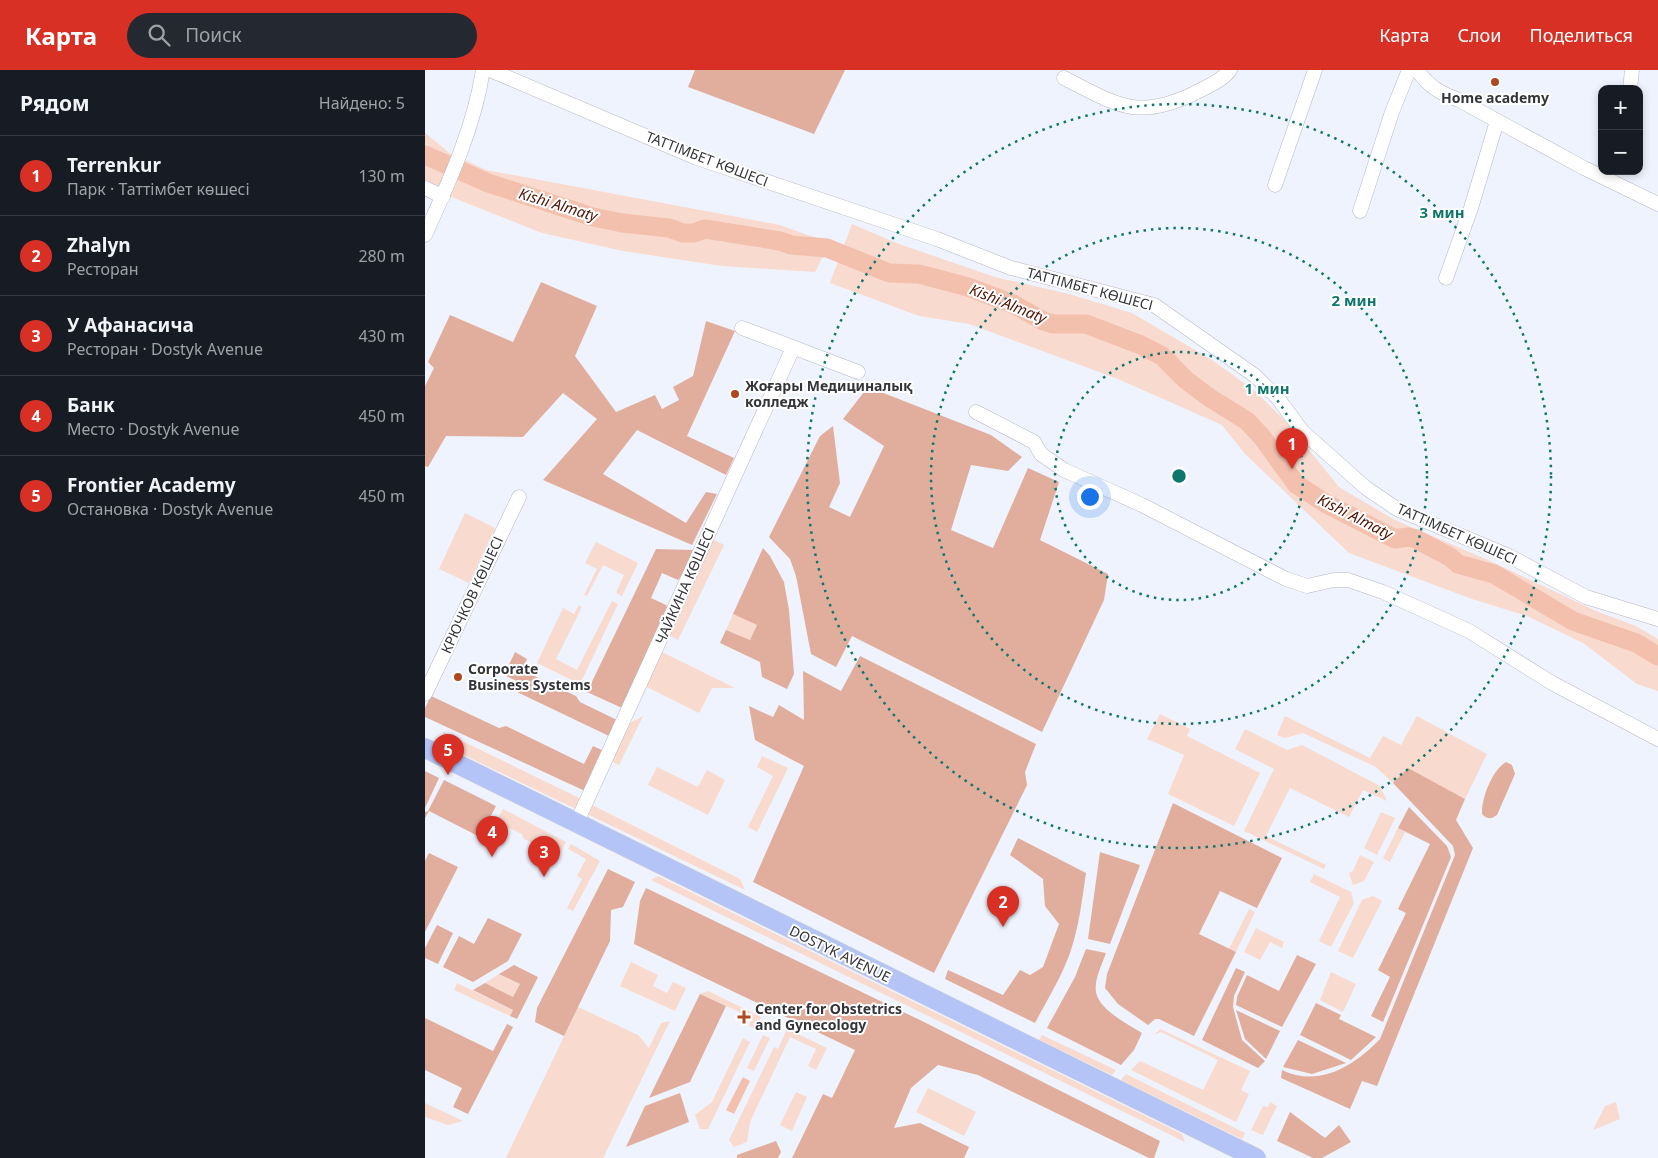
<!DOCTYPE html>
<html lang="ru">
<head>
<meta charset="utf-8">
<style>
  body { margin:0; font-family:"Noto Sans",sans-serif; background:#242831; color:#f1f3f6 }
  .controls { position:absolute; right:15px; top:15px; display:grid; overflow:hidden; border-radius:10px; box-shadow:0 2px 8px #0003 }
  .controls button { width:45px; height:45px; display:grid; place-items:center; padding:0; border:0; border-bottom:1px solid #363941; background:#171b24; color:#f1f3f6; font:25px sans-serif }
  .you { position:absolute; left:664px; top:426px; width:18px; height:18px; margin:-12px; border:4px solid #fff; border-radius:50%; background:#1a73e8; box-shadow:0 0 0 8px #1a73e833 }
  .badge { display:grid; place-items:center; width:32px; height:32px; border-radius:50%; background:#d93025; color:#fff; font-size:16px; font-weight:700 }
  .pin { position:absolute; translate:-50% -41px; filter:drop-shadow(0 1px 2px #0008) }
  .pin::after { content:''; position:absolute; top:26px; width:18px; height:15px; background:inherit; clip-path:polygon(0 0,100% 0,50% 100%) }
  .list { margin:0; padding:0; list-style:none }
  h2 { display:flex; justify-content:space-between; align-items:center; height:65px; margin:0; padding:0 20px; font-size:21px }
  h2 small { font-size:16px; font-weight:400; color:#9ea1a6 }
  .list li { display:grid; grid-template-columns:32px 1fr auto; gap:15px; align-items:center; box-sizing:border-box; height:80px; padding:0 20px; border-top:1px solid #363941 }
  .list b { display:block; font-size:19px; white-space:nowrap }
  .list p { margin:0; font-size:16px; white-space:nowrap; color:#9ea1a6 }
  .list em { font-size:16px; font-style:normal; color:#9ea1a6 }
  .icon { flex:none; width:28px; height:28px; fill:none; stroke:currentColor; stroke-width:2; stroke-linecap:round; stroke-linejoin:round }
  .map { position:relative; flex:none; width:1233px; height:1088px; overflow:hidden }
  header { display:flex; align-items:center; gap:30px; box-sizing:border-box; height:70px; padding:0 25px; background:#d93025; color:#fff }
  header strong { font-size:24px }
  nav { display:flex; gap:28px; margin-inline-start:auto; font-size:18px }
  .search { width:350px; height:45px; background:#242831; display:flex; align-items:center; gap:12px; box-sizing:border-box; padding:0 18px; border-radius:28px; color:#9ea1a6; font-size:19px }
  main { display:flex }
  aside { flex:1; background:#171b24 }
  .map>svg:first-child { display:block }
  .green { fill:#f9dacf }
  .forest { fill:#e1ae9d }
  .water { fill:#f4c0ae }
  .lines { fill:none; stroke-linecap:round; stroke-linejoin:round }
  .river { stroke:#f4c0ae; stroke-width:19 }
  .minor-casing { stroke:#b5b8c2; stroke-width:15 }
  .major-casing { stroke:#d2d3d3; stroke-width:20 }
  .minor { stroke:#fff; stroke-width:14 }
  .major { stroke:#b4c4f7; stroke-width:19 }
  .ring { fill:none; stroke:#0f766e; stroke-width:2.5; stroke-dasharray:2.5 5 }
  .poi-dot { fill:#af4821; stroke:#fff; stroke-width:2 }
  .labels { text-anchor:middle; stroke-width:4; stroke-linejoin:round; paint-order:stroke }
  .poi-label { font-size:14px; font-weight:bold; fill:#333539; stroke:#fff; text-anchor:start }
  .street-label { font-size:14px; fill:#333539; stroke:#fff }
  .water-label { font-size:15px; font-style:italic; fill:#4e1200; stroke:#fff }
  .centre { fill:#0f766e; stroke:#fff; stroke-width:2.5 }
  .ring-label { font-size:15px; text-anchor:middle; font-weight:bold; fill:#0f766e; stroke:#fff; stroke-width:4; stroke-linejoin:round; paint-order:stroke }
</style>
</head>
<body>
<header>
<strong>Карта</strong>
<div class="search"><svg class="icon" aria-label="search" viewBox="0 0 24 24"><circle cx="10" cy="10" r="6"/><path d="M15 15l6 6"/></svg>Поиск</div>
<nav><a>Карта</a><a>Слои</a><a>Поделиться</a></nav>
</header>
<main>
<aside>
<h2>Рядом<small>Найдено: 5</small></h2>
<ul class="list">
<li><span class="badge">1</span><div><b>Terrenkur</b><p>Парк · Таттімбет көшесі</p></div><em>130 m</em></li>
<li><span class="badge">2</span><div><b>Zhalyn</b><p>Ресторан</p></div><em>280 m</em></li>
<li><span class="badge">3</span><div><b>У Афанасича</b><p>Ресторан · Dostyk Avenue</p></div><em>430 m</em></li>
<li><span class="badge">4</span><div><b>Банк</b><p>Место · Dostyk Avenue</p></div><em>450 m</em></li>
<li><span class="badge">5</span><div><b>Frontier Academy</b><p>Остановка · Dostyk Avenue</p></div><em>450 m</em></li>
</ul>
</aside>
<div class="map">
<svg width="1233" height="1088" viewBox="0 0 1233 1088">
  <rect width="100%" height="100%" fill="#eff3fd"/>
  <g class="green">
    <path d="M0 63 27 85 14 120 0 113Z"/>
    <path d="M38 89 61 100 355 155 405 173 390 202 297 196 198 181 117 163 24 126Z"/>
    <path d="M427 154 474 174 570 207 644 224 707 243 787 290 830 321 864 355 914 417 970 450 1063 490 1171 541 1211 556 1233 569V621L1212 614 1158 573 1102 546 1047 529 924 483 820 384 797 355 693 309 544 254 494 246 405 213Z"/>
    <path d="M40 443 70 458 44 513 14 499Z"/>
    <path d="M287 469 299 475 253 570 243 565Z"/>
    <path d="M171 472 213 493 197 526 191 523 199 505 178 495 162 526 159 525 172 499 160 493Z"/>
    <path d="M187 531 193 534 155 614 112 593 138 538 149 544 154 535 157 537 131 589 152 600Z"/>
    <path d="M308 544 332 555 325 570 301 560Z"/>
    <path d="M235 581 310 618H287L274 643 220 616Z"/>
    <path d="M735 644 765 659 762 666 835 703 809 756 743 724 759 685 722 669Z"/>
    <path d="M218 646 194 695 186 691 205 653Z"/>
    <path d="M860 646 945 688 958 666 976 675 992 646 1062 684 1040 729 983 699 968 713 951 697 878 663 860 668 852 665Z"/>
    <path d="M820 659 862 680 877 675 955 716 962 731 938 720 924 747 865 718 841 766 901 795 899 799 819 761 849 699 810 679Z"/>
    <path d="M19 662 158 730 153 740 14 673Z"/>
    <path d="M337 686 363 698 332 762 323 757 348 706 332 697Z"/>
    <path d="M232 697 273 717 282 700 300 710 283 745 223 715Z"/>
    <path d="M167 735 315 809 320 820 162 744Z"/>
    <path d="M78 739 141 772 134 786 99 769 97 764 71 752Z"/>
    <path d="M956 742 970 748 952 785 939 778Z"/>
    <path d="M973 758 980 762 965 792 958 788Z"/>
    <path d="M146 774 175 791 148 841 142 838 157 809 152 806 161 789 143 779Z"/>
    <path d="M935 785 949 792 939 811 928 815 924 803 928 801Z"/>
    <path d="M889 804 926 822 929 833 906 877 894 871 915 827 885 812Z"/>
    <path d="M233 806 757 1064 760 1072 226 810Z"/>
    <path d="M948 826 957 831 928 888 913 881 937 830Z"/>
    <path d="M824 839 830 842 811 882 804 879Z"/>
    <path d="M831 858 859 872 857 878 845 872 835 890 819 882Z"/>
    <path d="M206 892 233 905 228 916 242 923 248 912 261 918 250 941 195 916Z"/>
    <path d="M906 902 931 914 918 942 895 930Z"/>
    <path d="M74 904 95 914 88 927 60 913Z"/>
    <path d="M32 913 88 940 85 946 29 920Z"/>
    <path d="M283 921 336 947 331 959 324 956 327 948 275 924Z"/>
    <path d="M153 937 213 965 224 978 236 953 245 951 178 1088H81Z"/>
    <path d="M362 959 402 978 391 1000 383 996 391 979 365 967 325 1052 322 1072 309 1077 304 1070 349 977 353 979Z"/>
    <path d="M735 959 825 1001 816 1020 824 1024 811 1052 706 1000 715 991 778 1020 793 990 736 962 729 965Z"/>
    <path d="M338 965 345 968 329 1001 322 998Z"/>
    <path d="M617 965 691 1000 687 1005 614 970Z"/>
    <path d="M318 968 325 972 283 1059H275L270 1045 287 1032Z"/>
    <path d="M701 1004 820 1063 817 1069 696 1010Z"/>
    <path d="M503 1018 551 1042 539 1066 491 1042Z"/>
    <path d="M371 1022 382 1027 367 1061 355 1055Z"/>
    <path d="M845 1032 852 1036 838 1065 826 1060 838 1036 843 1037Z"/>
    <path d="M1191 1032 1195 1049 1168 1060 1180 1036Z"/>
    <path d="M0 1033 38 1051 23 1055 0 1047Z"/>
  </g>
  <g class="forest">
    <path d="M270 0H420L389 64 263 17Z"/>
    <path d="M116 212 172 236 150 286 191 342 230 325 237 339 254 330 248 317 268 306 281 251 310 261 262 366 309 388 301 405 212 360 178 404 261 453 281 422 292 424 267 475 118 410 172 349 138 323 98 367 21 366 3 397 0 396V316L9 298 3 292 25 245 88 272Z"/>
    <path d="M443 317 566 365 597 387 583 401 546 395 526 460 568 478 603 398 634 412 615 470 683 504 679 530 617 662 427 566 411 597 386 584 371 506 365 489 344 467 395 366 408 356 415 413 404 437 425 447 459 376 418 349Z"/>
    <path d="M338 478 345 486 359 512 364 540 369 604 362 619 337 607 335 592 295 573 301 560 325 570 332 555 308 544Z"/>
    <path d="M231 479 269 480 257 505 253 510 237 503 226 528 241 535 243 539 197 638 162 622Z"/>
    <path d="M90 582 102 589 97 600 151 626 155 632 192 650 184 666 92 622 96 613 79 605Z"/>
    <path d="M435 586 611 674 600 702 602 715 509 903 328 812 379 696 330 670 324 636 348 647 354 635 379 650 378 601 416 621Z"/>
    <path d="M6 626 74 658 81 656 159 694 168 676 179 681 160 721 0 647V638Z"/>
    <path d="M1081 692 1087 695 1090 704 1072 745C1066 749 1063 750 1057 744 1056 729 1067 700 1081 692Z"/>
    <path d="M983 698 1040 729 1031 750 1048 778 952 1016 937 1011 925 1039 856 1008 857 1000C894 1018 929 996 955 969L1030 785 1028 776 968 713Z"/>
    <path d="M0 701 14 708 0 738Z"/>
    <path d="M19 710 71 736 55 767 4 741 0 748V742L3 741Z"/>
    <path d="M748 733 857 788 832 838 795 821 774 864 811 882 769 966 734 949H730L723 955 693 934 680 918 682 904Z"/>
    <path d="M984 737 1022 776 1026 787 958 952 946 946 965 907 953 900 981 843 973 839 1005 774 973 758Z"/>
    <path d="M593 768 661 803C657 830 654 857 645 883 636 908 622 930 610 953L520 909 523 900 578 925 595 900 605 905 618 897 634 854 620 836 618 809 585 785Z"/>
    <path d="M675 782 715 795 685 874 663 869Z"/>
    <path d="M4 783 33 797 0 862V791Z"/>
    <path d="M183 799 210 812 198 837 186 840 185 871 139 966 110 952 112 938Z"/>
    <path d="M221 818 497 951 735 1071 729 1088H724L553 1005 513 995 486 1018 469 1058 495 1053 544 1077 539 1088H367L398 1024 407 1028 430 980 209 874 215 831Z"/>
    <path d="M63 848 97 864 83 891 48 912 18 897 34 866 49 874Z"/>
    <path d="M12 855 28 863 13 894 0 888V878Z"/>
    <path d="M661 879 681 883C677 894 669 910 671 922 674 940 703 954 717 963L709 980 696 995 622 958 650 907Z"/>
    <path d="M872 885 891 894 857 957 811 935 812 927 822 905 854 921Z"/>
    <path d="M89 895 113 907 92 949 85 946 88 940 48 920 60 913 88 927 95 914 74 904Z"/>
    <path d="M811 898 820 902 809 926 808 937 817 970 840 991 833 998 777 970Z"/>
    <path d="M275 924 301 936 265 1012 224 1028Z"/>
    <path d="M891 933 916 945 914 949 951 967 926 990 875 965Z"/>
    <path d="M811 940 855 961 841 989 820 969Z"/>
    <path d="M0 948 68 981 82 954 88 957 43 1044 28 1037 37 1018 0 1000Z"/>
    <path d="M873 970 921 993 887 1004 858 997Z"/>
    <path d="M255 1023 264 1052 201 1077 220 1036Z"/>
    <path d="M865 1042 900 1068 914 1055 926 1072 897 1088H888L852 1071Z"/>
    <path d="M351 1071 356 1082 353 1088H312V1085Z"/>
  </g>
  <path class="water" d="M318 1007 325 1011 309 1044 301 1040Z"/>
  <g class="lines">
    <path class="river" d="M0 85 63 113 168 147 197 153 244 158 258 163H269L280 159 355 171 366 175 402 178 464 203 494 204 543 217 588 234 618 251 628 254H661L716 275 737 286 761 310 785 328 822 351 837 367 871 414 900 433 970 469 983 467 991 469 1025 487 1033 494 1069 504 1148 551 1211 573 1233 586"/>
    <defs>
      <g id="minor">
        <path d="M65 0 272 88 512 169 586 198 729 235 829 305 852 327 877 361 941 418 972 439 1084 486 1161 527 1233 549"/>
        <path d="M992 0C1004 17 1015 23 1034 30L1159 98 1233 134"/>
        <path d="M639 8C692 35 712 51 770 23 781 17 797 11 805 0"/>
        <path d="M1205 19 1207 0"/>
        <path d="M850 115 890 0"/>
        <path d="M0 118 18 127"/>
        <path d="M935 141 967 42 984 0"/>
        <path d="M0 165C24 112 49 58 58 0"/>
        <path d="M1021 208 1046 138 1072 51"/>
        <path d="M317 258 433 302"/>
        <path d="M551 342 609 372 616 384 639 400 717 435 861 509 882 516 909 510H923L958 522 1044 561 1127 613 1233 669"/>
        <path d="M0 624 94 427"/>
        <path d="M151 754 368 278"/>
      </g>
      <path id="major" d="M0 678 831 1088"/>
    </defs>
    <use href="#minor" class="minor-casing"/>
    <use href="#major" class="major-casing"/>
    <use href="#minor" class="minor"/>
    <use href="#major" class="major"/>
  </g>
  <g class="ring">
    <circle cx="754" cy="406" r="124"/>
    <circle cx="754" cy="406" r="248"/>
    <circle cx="754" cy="406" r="372"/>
  </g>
  <g class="poi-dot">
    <circle cx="1070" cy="12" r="5"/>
    <circle cx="310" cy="324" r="5"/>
    <circle cx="33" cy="607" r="5"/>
    <path d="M316.5 939.5h5v5h5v5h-5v5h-5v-5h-5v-5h5z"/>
  </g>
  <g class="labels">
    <g class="poi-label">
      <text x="1070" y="33" text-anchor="middle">Home academy</text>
      <text x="320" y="321">Жоғары Медициналық<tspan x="320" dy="16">колледж</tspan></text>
      <text x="43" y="604">Corporate<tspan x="43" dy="16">Business Systems</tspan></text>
      <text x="330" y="944">Center for Obstetrics<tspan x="330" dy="16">and Gynecology</tspan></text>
    </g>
    <g class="street-label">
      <text transform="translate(282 89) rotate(21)" y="5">ТАТТІМБЕТ КӨШЕСІ</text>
      <text transform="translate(665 219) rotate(15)" y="5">ТАТТІМБЕТ КӨШЕСІ</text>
      <text transform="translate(1032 464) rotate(24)" y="5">ТАТТІМБЕТ КӨШЕСІ</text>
      <text transform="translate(260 516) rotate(-66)" y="5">ЧАЙКИНА КӨШЕСІ</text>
      <text transform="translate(47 525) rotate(-65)" y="5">КРЮЧКОВ КӨШЕСІ</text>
      <text transform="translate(415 884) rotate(26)" y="5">DOSTYK AVENUE</text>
    </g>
    <g class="water-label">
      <text transform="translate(133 135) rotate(17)" y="5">Kіshі Almaty</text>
      <text transform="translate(583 234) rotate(22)" y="5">Kіshі Almaty</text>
      <text transform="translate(930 447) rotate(27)" y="5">Kіshі Almaty</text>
    </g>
  </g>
  <circle cx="754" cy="406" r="8" class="centre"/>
  <g class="ring-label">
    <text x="1017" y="148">3 мин</text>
    <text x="929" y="236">2 мин</text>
    <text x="842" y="324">1 мин</text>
  </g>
</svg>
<div class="controls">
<button>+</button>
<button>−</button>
</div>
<div class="you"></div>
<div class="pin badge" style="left:867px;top:399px">1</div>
<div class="pin badge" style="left:578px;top:857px">2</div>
<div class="pin badge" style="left:119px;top:807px">3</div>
<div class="pin badge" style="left:67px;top:787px">4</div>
<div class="pin badge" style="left:23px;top:705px">5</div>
</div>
</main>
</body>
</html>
